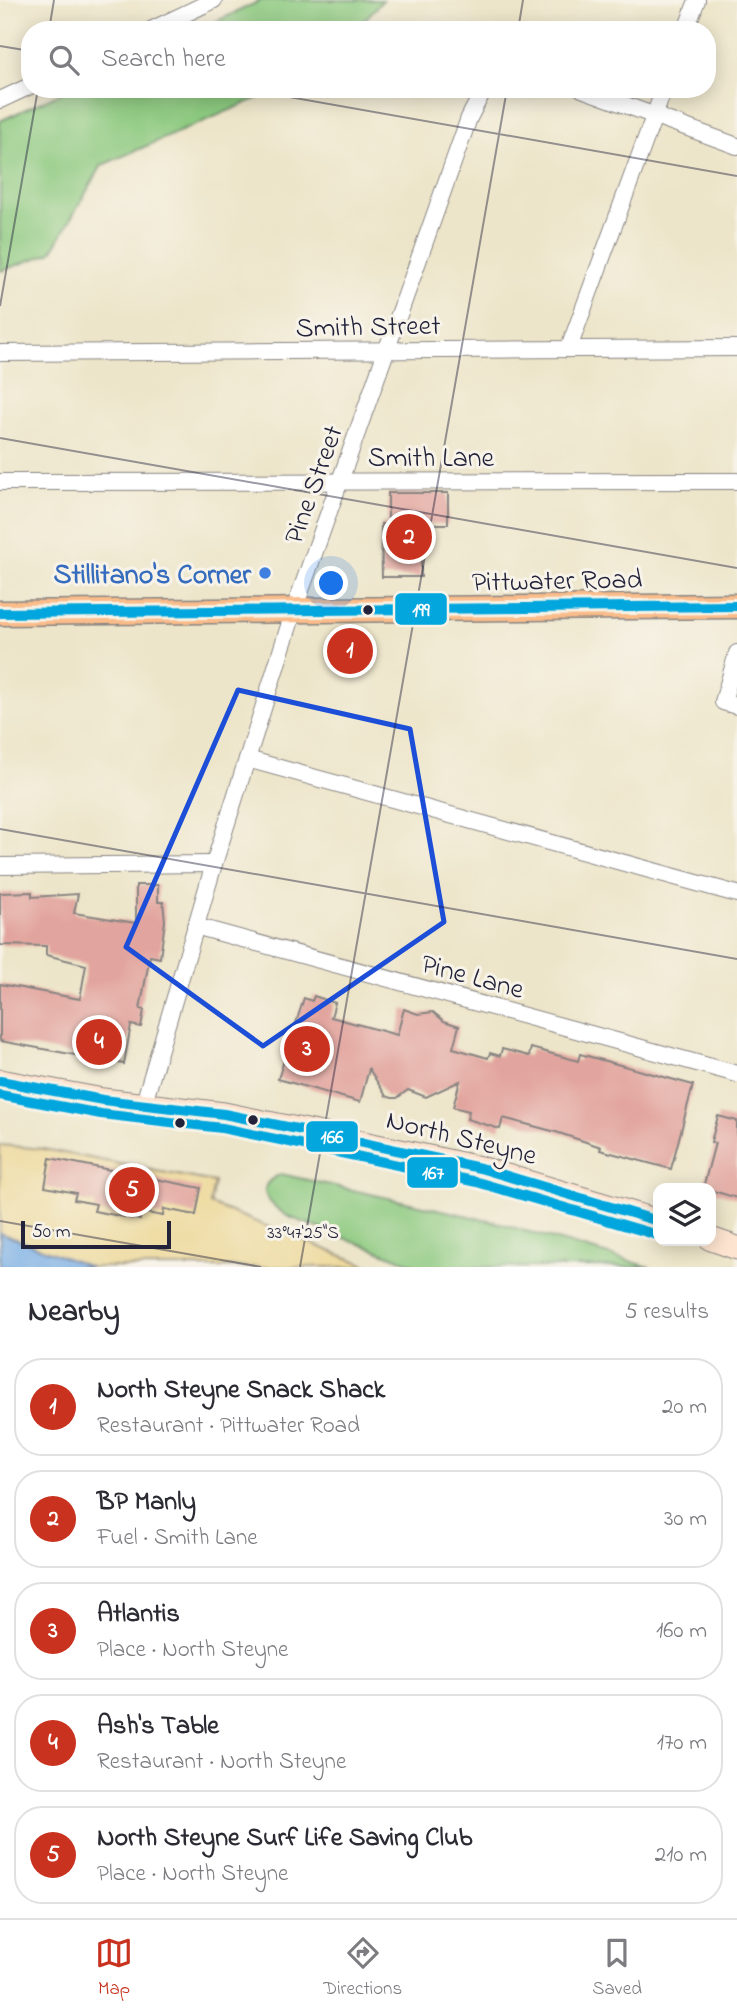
<!DOCTYPE html>
<html lang="en">
<head>
<meta charset="utf-8">
<style>
  body { margin:0; font-family:"Indie Flower",sans-serif; background:#f7f7f7; color:#2b2b33 }
  .controls { position:absolute; right:21px; bottom:21px; display:grid; overflow:hidden; border-radius:14px; box-shadow:0 4px 18px #0003 }
  .controls button { width:63px; height:63px; display:grid; place-items:center; padding:0; border:0; border-bottom:2px solid #e1e1e2; background:#fff; color:#2b2b33; font:35px sans-serif }
  .scale { position:absolute; left:21px; bottom:18px; width:150px; box-sizing:border-box; padding-left:7px; border:4px solid #22223b; border-top:0; font-size:19px; line-height:24px; white-space:nowrap; color:#22223b; -webkit-text-stroke:5px #f7f3e8; paint-order:stroke }
  .you { position:absolute; left:332px; top:584px; width:24px; height:24px; margin:-18px; border:5px solid #fff; border-radius:50%; background:#1a73e8; box-shadow:0 0 0 10px #1a73e833 }
  .badge { display:grid; place-items:center; width:46px; height:46px; border-radius:50%; background:#c8321e; color:#fff; font-size:23px; font-weight:700 }
  .pin { position:absolute; translate:-50% -50%; border:4px solid #fff; box-shadow:0 2px 7px #0006 }
  .list { margin:0; padding:0; list-style:none }
  h2 { display:flex; justify-content:space-between; align-items:center; height:91px; margin:0; padding:0 28px; font-size:30px }
  h2 small { font-size:23px; font-weight:400; color:#7c7c81 }
  .list li { display:grid; grid-template-columns:46px 1fr auto; gap:21px; align-items:center; box-sizing:border-box; height:98px; margin:0 14px 14px; padding:0 14px; border:2px solid #e1e1e2; border-radius:28px }
  .list b { display:block; font-size:26px; white-space:nowrap }
  .list p { margin:0; font-size:23px; white-space:nowrap; color:#7c7c81 }
  .list em { font-size:23px; font-style:normal; color:#7c7c81 }
  .icon { flex:none; width:38px; height:38px; fill:none; stroke:currentColor; stroke-width:2; stroke-linecap:round; stroke-linejoin:round }
  .map { position:relative; flex:none; width:737px; height:1267px; overflow:hidden }
  .search { position:absolute; background:#fff; box-shadow:0 4px 18px #0003; left:21px; right:21px; top:21px; height:77px; display:flex; align-items:center; gap:18px; box-sizing:border-box; padding:0 24px; border-radius:28px; color:#7c7c81; font-size:26px }
  .sheet { height:651px; background:#fff }
  nav { display:flex; justify-content:space-around; align-items:center; box-sizing:border-box; height:98px; border-top:2px solid #e1e1e2; background:#fff; font-size:19px; color:#7c7c81 }
  nav a { display:grid; justify-items:center; gap:4px }
  nav .on { color:#c8321e }
  .map>svg:first-child { display:block }
  .green { fill:#8cc97f; stroke:#57765d; stroke-width:2 }
  .sand { fill:#eeda9e; stroke:#887e6c; stroke-width:2 }
  .water { fill:#78aee6; stroke:#4d6890; stroke-width:2 }
  .building { fill:#e2a49e }
  .lines { fill:none; stroke-linecap:round; stroke-linejoin:round }
  .street-casing { stroke:#888482; stroke-width:18 }
  .secondary-casing { stroke:#888482; stroke-width:25 }
  .primary-casing { stroke:#888482; stroke-width:27 }
  .street { stroke:#fff; stroke-width:16 }
  .secondary { stroke:#fde4d0; stroke-width:23 }
  .primary { stroke:#f9bc8a; stroke-width:24 }
  .bus-1-casing { stroke:#f7f3e8; stroke-width:16 }
  .bus-2-casing { stroke:#f7f3e8; stroke-width:16 }
  .bus-3-casing { stroke:#f7f3e8; stroke-width:16 }
  .bus-1 { stroke:#03a6dd; stroke-width:10 }
  .bus-2 { stroke:#03a6dd; stroke-width:10 }
  .bus-3 { stroke:#03a6dd; stroke-width:10 }
  .marked { fill:none; stroke:#1d4ed8; stroke-width:5; stroke-linejoin:round }
  .ticks { fill:none; stroke:#22223b; stroke-width:2; stroke-opacity:0.45 }
  .shop-dot { fill:#3f7fe0; stroke:#f7f3e8; stroke-width:2.5 }
  .bus-dot { fill:#22223b; stroke:#f7f3e8; stroke-width:2.5 }
  .labels { text-anchor:middle; stroke-width:6; stroke-linejoin:round; paint-order:stroke }
  .street-label { font-size:28px; fill:#22223b; stroke:#f7f3e8 }
  .shop-label { font-size:28px; font-weight:bold; fill:#366cbe; stroke:#f7f3e8; text-anchor:end }
  .ticks-label { font-size:18px; text-anchor:middle; fill:#22223b; stroke:#f7f3e8; stroke-width:6; stroke-linejoin:round; paint-order:stroke }
  .line-badge { stroke:#f7f3e8; stroke-width:2.5 }
  .badge-label { font-size:19px; text-anchor:middle; font-weight:bold; fill:#fff }
</style>
</head>
<body>
<div class="map">
<svg width="737" height="1267" viewBox="0 0 737 1267">
  <rect width="100%" height="100%" fill="#f7f3e8"/>
  <filter id="ink" filterUnits="userSpaceOnUse"><feTurbulence type="fractalNoise" baseFrequency=".0143" numOctaves="2"/><feDisplacementMap in="SourceGraphic" scale="14" xChannelSelector="R" yChannelSelector="G"/><feConvolveMatrix kernelMatrix="1 2 1 2 8 2 1 2 1" color-interpolation-filters="sRGB"/></filter>
  <filter id="wash" filterUnits="userSpaceOnUse"><feTurbulence type="fractalNoise" baseFrequency=".00686" numOctaves="4" result="noise"/><feDisplacementMap in="SourceGraphic" scale="28" xChannelSelector="R" yChannelSelector="G"/><feGaussianBlur stdDeviation="1.57" result="paint"/><feColorMatrix in="noise" values="0 0 0 0 0 0 0 0 0 0 0 0 0 0 0 0 0 1.4 0 .05"/><feComposite in="paint" operator="in"/></filter>
  <g filter="url(#wash)">
    <rect width="100%" height="100%" fill="#ede5c9"/>
    <g class="green">
      <path d="M262 0H383L355 30H198Z"/>
      <path d="M69 89H279L102 165 51 253 0 271V121Z"/>
      <path d="M281 1174 491 1221 650 1267H421L287 1216C269 1204 251 1187 281 1174Z"/>
    </g>
    <path class="sand" d="M0 1145 43 1149 214 1182 210 1204 371 1267H0Z"/>
    <path class="water" d="M0 1233 90 1267H0Z"/>
    <g id="blocks">
      <g class="building">
        <path d="M388 493H448V524H421V577H382L381 524H388Z"/>
        <path d="M136 885H158V902H163L165 921 160 958 150 956 140 1009 144 1010 141 1027 131 1025 124 1064 0 1041V984L80 999 86 965 46 955V946L0 945V893L32 892V897L78 894 74 913 136 923Z"/>
        <path d="M314 996 335 1003 331 1017 397 1035 404 1009 418 1014 433 1012 444 1021 459 1026 453 1048 488 1058 490 1053 500 1056 502 1049 529 1056 531 1048 578 1061 580 1054 693 1085 671 1169 600 1150 601 1147 556 1132 503 1118 500 1129 467 1119 469 1111 453 1107 460 1081 426 1097 408 1090 397 1098H392L386 1096 369 1069 360 1102 278 1079 304 998 312 1001Z"/>
        <path d="M718 1116 737 1121V1198L703 1188 715 1143 711 1142Z"/>
        <path d="M50 1158 201 1188 196 1215 164 1209 163 1216 141 1212 140 1220 94 1211 96 1204 74 1200 76 1193 45 1187Z"/>
      </g>
    </g>
  </g>
  <g filter="url(#ink)">
    <use href="#blocks" fill-opacity="0" stroke="#888482" stroke-width="2"/>
    <g class="lines">
      <defs>
        <g id="street">
          <path d="M151 30 214 0"/>
          <path d="M686 30 697 0"/>
          <path d="M582 89 737 146"/>
          <path d="M0 100 30 86"/>
          <path d="M569 348 664 89"/>
          <path d="M0 353 737 348"/>
          <path d="M0 482 737 481"/>
          <path d="M737 653 723 702 737 706"/>
          <path d="M247 759 737 894"/>
          <path d="M0 866 214 864"/>
          <path d="M195 926 737 1074"/>
          <path d="M144 1103 214 864 294 610 469 118 484 89"/>
        </g>
        <g id="secondary">
          <path d="M0 1081 103 1100 224 1114 307 1131 480 1168 658 1221"/>
          <path d="M711 1239 737 1248"/>
        </g>
        <path id="primary" d="M0 613 737 606"/>
      </defs>
      <use href="#street" class="street-casing"/>
      <use href="#secondary" class="secondary-casing"/>
      <use href="#primary" class="primary-casing"/>
      <use href="#street" class="street"/>
      <use href="#secondary" class="secondary"/>
      <use href="#primary" class="primary"/>
      <defs>
        <path id="bus-1" d="M0 613 737 606"/>
        <path id="bus-2" d="M0 1081 103 1100 224 1114 307 1131 480 1168 658 1221"/>
        <path id="bus-3" d="M0 1095 101 1114 222 1128 304 1145 477 1182 654 1234"/>
      </defs>
      <use href="#bus-1" class="bus-1-casing"/>
      <use href="#bus-2" class="bus-2-casing"/>
      <use href="#bus-3" class="bus-3-casing"/>
      <use href="#bus-1" class="bus-1"/>
      <use href="#bus-2" class="bus-2"/>
      <use href="#bus-3" class="bus-3"/>
    </g>
  </g>
  <path class="marked" d="M238 690 410 729 444 922 263 1046 126 947Z"/>
  <path class="ticks" d="M49 30 54 0M518 30 523 0M0 46 30 51M244 89 737 176M0 306 38 89M0 438 737 568M0 829 737 959M0 1221 261 1267M300 1267 507 89"/>
  <circle class="shop-dot" cx="265" cy="573" r="7"/>
  <g class="bus-dot">
    <circle cx="368" cy="610" r="6"/>
    <circle cx="253" cy="1120" r="6"/>
    <circle cx="180" cy="1123" r="6"/>
  </g>
  <g class="labels">
    <g class="street-label">
      <text transform="translate(368 325) rotate(-1)" y="10">Smith Street</text>
      <text x="431" y="466">Smith Lane</text>
      <text transform="translate(312 484) rotate(-70)" y="10">Pine Street</text>
      <text transform="translate(557 579) rotate(-1)" y="10">Pittwater Road</text>
      <text transform="translate(473 975) rotate(15)" y="10">Pine Lane</text>
      <text transform="translate(462 1136) rotate(14)" y="10">North Steyne</text>
    </g>
    <g class="shop-label">
      <text x="251" y="583">Stillitano's Corner</text>
    </g>
  </g>
  <g class="ticks-label">
    <text x="303" y="1238">33°47'25"S</text>
  </g>
  <g class="line-badge">
    <rect x="394" y="592" width="54" height="34" rx="7" fill="#03a6dd"/>
    <rect x="305" y="1120" width="54" height="33" rx="7" fill="#03a6dd"/>
    <rect x="406" y="1156" width="53" height="33" rx="7" fill="#03a6dd"/>
  </g>
  <g class="badge-label">
    <text x="421" y="616">199</text>
    <text x="332" y="1143">166</text>
    <text x="433" y="1179">167</text>
  </g>
</svg>
<div class="controls">
<button><svg class="icon" aria-label="layers" viewBox="0 0 24 24"><path d="M12 4l9 5-9 5-9-5zM3 14l9 5 9-5"/></svg></button>
</div>
<div class="scale">50 m</div>
<div class="you"></div>
<div class="pin badge" style="left:350px;top:651px">1</div>
<div class="pin badge" style="left:409px;top:537px">2</div>
<div class="pin badge" style="left:307px;top:1049px">3</div>
<div class="pin badge" style="left:99px;top:1042px">4</div>
<div class="pin badge" style="left:132px;top:1190px">5</div>
<div class="search"><svg class="icon" aria-label="search" viewBox="0 0 24 24"><circle cx="10" cy="10" r="6"/><path d="M15 15l6 6"/></svg>Search here</div>
</div>
<section class="sheet">
<h2>Nearby<small>5 results</small></h2>
<ul class="list">
<li><span class="badge">1</span><div><b>North Steyne Snack Shack</b><p>Restaurant · Pittwater Road</p></div><em>20 m</em></li>
<li><span class="badge">2</span><div><b>BP Manly</b><p>Fuel · Smith Lane</p></div><em>30 m</em></li>
<li><span class="badge">3</span><div><b>Atlantis</b><p>Place · North Steyne</p></div><em>160 m</em></li>
<li><span class="badge">4</span><div><b>Ash's Table</b><p>Restaurant · North Steyne</p></div><em>170 m</em></li>
<li><span class="badge">5</span><div><b>North Steyne Surf Life Saving Club</b><p>Place · North Steyne</p></div><em>210 m</em></li>
</ul>
</section>
<nav>
<a class="on"><svg class="icon" aria-label="map" viewBox="0 0 24 24"><path d="M3 6l6-2 6 2 6-2v14l-6 2-6-2-6 2zM9 4v14M15 6v14"/></svg>Map</a>
<a><svg class="icon" aria-label="directions" viewBox="0 0 24 24"><path d="M12 3l9 9-9 9-9-9zM9 14v-3h6M13 9l2 2-2 2"/></svg>Directions</a>
<a><svg class="icon" aria-label="saved" viewBox="0 0 24 24"><path d="M7 4h10v16l-5-4-5 4z"/></svg>Saved</a>
</nav>
</body>
</html>
